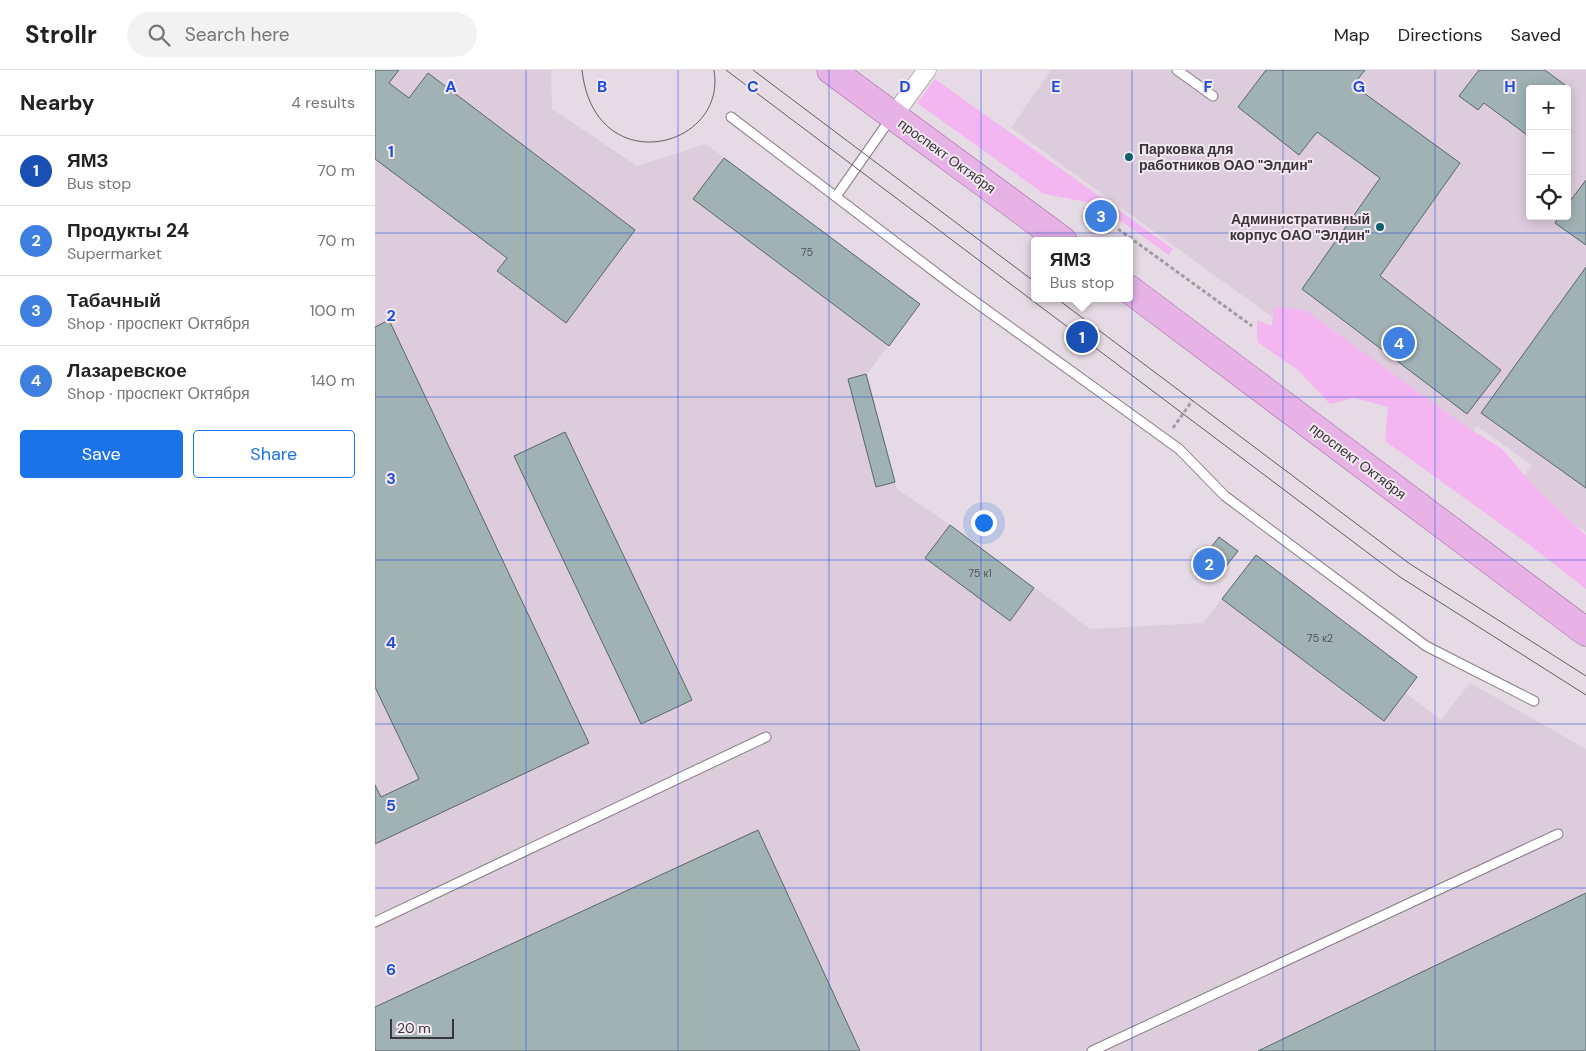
<!DOCTYPE html>
<html lang="en">
<head>
<meta charset="utf-8">
<style>
  body { margin:0; font-family:"DM Sans",sans-serif; background:#f2f2f2; color:#222 }
  .controls { position:absolute; right:15px; top:15px; display:grid; overflow:hidden; border-radius:5px; box-shadow:0 2px 12px #0003 }
  .controls button { width:45px; height:45px; display:grid; place-items:center; padding:0; border:0; border-bottom:1px solid #e0e0e0; background:#fff; color:#222; font:25px sans-serif }
  .scale { position:absolute; left:15px; bottom:12px; width:64px; box-sizing:border-box; padding-left:5px; border:2px solid #393539; border-top:0; font-size:14px; line-height:18px; white-space:nowrap; color:#393539; -webkit-text-stroke:4px #f3e7f2; paint-order:stroke }
  .you { position:absolute; left:608px; top:452px; width:18px; height:18px; margin:-12px; border:4px solid #fff; border-radius:50%; background:#1a73e8; box-shadow:0 0 0 8px #1a73e833 }
  .badge { display:grid; place-items:center; width:32px; height:32px; border-radius:50%; background:#1a73e8; color:#fff; font-size:16px; font-weight:700 }
  .pin { position:absolute; translate:-50% -50%; border:2px solid #fff; box-shadow:0 1px 5px #0006 }
  .popup { position:absolute; left:656px; top:167px; width:102px; height:65px; box-sizing:border-box; display:grid; place-content:center; border-radius:5px; background:#fff; filter:drop-shadow(0 1px 4px #0005); font-size:16px; white-space:nowrap; color:#767676 }
  .popup b { font-size:19px; color:#222 }
  .popup::after { content:''; position:absolute; left:50%; top:100%; margin-left:-10px; border:10px solid transparent; border-top-color:#fff }
  .list { margin:0; padding:0; list-style:none }
  h2 { display:flex; justify-content:space-between; align-items:center; height:65px; margin:0; padding:0 20px; font-size:21px }
  h2 small { font-size:16px; font-weight:400; color:#767676 }
  .list li { display:grid; grid-template-columns:32px 1fr auto; gap:15px; align-items:center; box-sizing:border-box; height:70px; padding:0 20px; border-top:1px solid #e0e0e0 }
  .list b { display:block; font-size:19px; white-space:nowrap }
  .list p { margin:0; font-size:16px; white-space:nowrap; color:#767676 }
  .list em { font-size:16px; font-style:normal; color:#767676 }
  .actions { display:flex; gap:10px; padding:15px 20px }
  .actions a { flex:1; padding:11px 0; border:1px solid #1a73e8; border-radius:5px; text-align:center; font-size:18px; color:#1a73e8 }
  .actions .main { background:#1a73e8; color:#fff }
  .icon { flex:none; width:28px; height:28px; fill:none; stroke:currentColor; stroke-width:2; stroke-linecap:round; stroke-linejoin:round }
  .map { position:relative; flex:none; width:1211px; height:981px; overflow:hidden }
  header { display:flex; align-items:center; gap:30px; box-sizing:border-box; height:70px; padding:0 25px; background:#fff; border-bottom:1px solid #e0e0e0 }
  header strong { font-size:24px }
  nav { display:flex; gap:28px; margin-inline-start:auto; font-size:18px }
  .search { width:350px; height:45px; background:#f2f2f2; display:flex; align-items:center; gap:12px; box-sizing:border-box; padding:0 18px; border-radius:28px; color:#767676; font-size:19px }
  main { display:flex }
  aside { flex:1; background:#fff }
  .map>svg:first-child { display:block }
  .built { fill:#ddccdc; fill-rule:evenodd }
  .green { fill:#f3b6f1 }
  .building { fill:#a1b2b4; stroke:#586769 }
  .lines { fill:none; stroke-linecap:round; stroke-linejoin:round }
  .lane-casing { stroke:#887e87; stroke-width:11 }
  .street-casing { stroke:#887e87; stroke-width:19 }
  .primary-casing { stroke:#a066a0; stroke-width:29 }
  .path { stroke:#a39ba3; stroke-width:3; stroke-dasharray:4 2.5; stroke-linecap:butt }
  .lane { stroke:#fff; stroke-width:9 }
  .street { stroke:#fff; stroke-width:18 }
  .primary { stroke:#e7b3e7; stroke-width:28 }
  .tram { stroke:#645e64; stroke-width:1 }
  .grid { fill:none; stroke:#1d4ed8; stroke-width:1; stroke-opacity:0.55 }
  .poi-dot { fill:#12616a; stroke:#f3e7f2; stroke-width:2 }
  .labels { text-anchor:middle; stroke-width:4; stroke-linejoin:round; paint-order:stroke }
  .number-label { font-size:11px; fill:#535458 }
  .poi-label { font-size:14px; font-weight:bold; fill:#393539; stroke:#f3e7f2; text-anchor:start }
  .street-label { font-size:14px; fill:#393539; stroke:#f3e7f2 }
  .grid-label { font-size:16px; text-anchor:middle; font-weight:bold; fill:#1d4ed8; stroke:#f3e7f2; stroke-width:4; stroke-linejoin:round; paint-order:stroke }
</style>
</head>
<body>
<header>
<strong>Strollr</strong>
<div class="search"><svg class="icon" aria-label="search" viewBox="0 0 24 24"><circle cx="10" cy="10" r="6"/><path d="M15 15l6 6"/></svg>Search here</div>
<nav><a>Map</a><a>Directions</a><a>Saved</a></nav>
</header>
<main>
<aside>
<h2>Nearby<small>4 results</small></h2>
<ul class="list">
<li><span class="badge" style="background:#1a4fb4">1</span><div><b>ЯМЗ</b><p>Bus stop</p></div><em>70 m</em></li>
<li><span class="badge" style="background:#3f7fe0">2</span><div><b>Продукты 24</b><p>Supermarket</p></div><em>70 m</em></li>
<li><span class="badge" style="background:#3f7fe0">3</span><div><b>Табачный</b><p>Shop · проспект Октября</p></div><em>100 m</em></li>
<li><span class="badge" style="background:#3f7fe0">4</span><div><b>Лазаревское</b><p>Shop · проспект Октября</p></div><em>140 m</em></li>
</ul>
<div class="actions"><a class="main">Save</a><a>Share</a></div>
</aside>
<div class="map">
<svg width="1211" height="981" viewBox="0 0 1211 981">
  <rect width="100%" height="100%" fill="#e6dae5"/>
  <g class="built">
    <path d="M0 0H176L177 39 262 96 331 74 545 234 492 304 522 419 575 455 715 559 828 553 881 485 1042 607 1030 623 1066 650 1095 613 1211 679V981H0Z"/>
    <path d="M676 0H1211V462L1144 413 1157 395 1102 356 1090 370 914 259 636 58ZM1155 19H1192V146H1155Z"/>
  </g>
  <g class="green">
    <path d="M560 9 798 179 794 185 722 134 669 124 542 33Z"/>
    <path d="M899 237 930 240 1089 355 1127 379 1158 415 1211 465V519L1152 473 1010 371 1013 337 979 328 955 334 923 300 882 272V250L897 256Z"/>
  </g>
  <g class="building">
    <path d="M0 0H24L14 13 34 28 53 3 260 160 191 253 122 201 132 188 0 89Z"/>
    <path d="M891 0H990L978 15 1085 93 1005 206 1126 300 1092 344 927 219 1005 108 942 62 924 85 863 37Z"/>
    <path d="M1104 0H1170L1190 15 1187 19H1155V62L1152 65 1109 33 1103 40 1084 26Z"/>
    <path d="M349 88 545 234 514 276 318 129Z"/>
    <path d="M1211 110V175L1180 153 1184 146H1192V135Z"/>
    <path d="M1211 197V418L1106 343Z"/>
    <path d="M14 250 214 673 0 774V715L6 727 44 709 0 617V257Z"/>
    <path d="M491 304 520 412 501 417 473 309Z"/>
    <path d="M190 362 317 630 266 654 139 386Z"/>
    <path d="M575 455 659 518 635 551 550 488Z"/>
    <path d="M844 467 863 481 841 509 823 494Z"/>
    <path d="M881 485 1042 607 1009 651 847 529Z"/>
    <path d="M383 760 485 981H0V937Z"/>
    <path d="M1211 823V981H883Z"/>
  </g>
  <g class="lines">
    <defs>
      <g id="lane">
        <path d="M802 0 838 26"/>
        <path d="M356 47 581 218 804 379 850 426 1051 576 1159 631"/>
        <path d="M462 125 516 48"/>
        <path d="M0 852 391 667"/>
        <path d="M717 981 1183 764"/>
      </g>
      <path id="street" d="M518 46 552 0"/>
      <g id="primary">
        <path d="M456 0 688 171"/>
        <path d="M754 219 1211 562"/>
      </g>
    </defs>
    <use href="#lane" class="lane-casing"/>
    <use href="#street" class="street-casing"/>
    <use href="#primary" class="primary-casing"/>
    <g class="path">
      <path d="M743 159 877 256"/>
      <path d="M798 358 817 331"/>
    </g>
    <use href="#lane" class="lane"/>
    <use href="#street" class="street"/>
    <use href="#primary" class="primary"/>
    <g class="tram">
      <path d="M207 0C219 112 353 79 339 0"/>
      <path d="M351 0 1025 507 1211 625"/>
      <path d="M378 0 660 212"/>
      <path d="M681 228 1035 494 1211 606"/>
    </g>
  </g>
  <path class="grid" d="M151 0V981M303 0V981M454 0V981M606 0V981M757 0V981M908 0V981M1060 0V981M0 163H1211M0 327H1211M0 490H1211M0 654H1211M0 818H1211"/>
  <g class="poi-dot">
    <circle cx="754" cy="87" r="5"/>
    <circle cx="1005" cy="157" r="5"/>
  </g>
  <g class="labels">
    <g class="number-label">
      <text x="432" y="186">75</text>
      <text x="605" y="507">75 к1</text>
      <text x="945" y="572">75 к2</text>
    </g>
    <g class="poi-label">
      <text x="764" y="84">Парковка для<tspan x="764" dy="16">работников ОАО "Элдин"</tspan></text>
      <text x="995" y="154" text-anchor="end">Административный<tspan x="995" dy="16">корпус ОАО "Элдин"</tspan></text>
    </g>
    <g class="street-label">
      <text transform="translate(572 86) rotate(36)" y="5">проспект Октября</text>
      <text transform="translate(983 391) rotate(37)" y="5">проспект Октября</text>
    </g>
  </g>
  <g class="grid-label">
    <text x="76" y="22">A</text>
    <text x="227" y="22">B</text>
    <text x="378" y="22">C</text>
    <text x="530" y="22">D</text>
    <text x="681" y="22">E</text>
    <text x="833" y="22">F</text>
    <text x="984" y="22">G</text>
    <text x="1135" y="22">H</text>
    <text x="16" y="87">1</text>
    <text x="16" y="251">2</text>
    <text x="16" y="414">3</text>
    <text x="16" y="578">4</text>
    <text x="16" y="741">5</text>
    <text x="16" y="905">6</text>
  </g>
</svg>
<div class="controls">
<button>+</button>
<button>−</button>
<button><svg class="icon" aria-label="locate" viewBox="0 0 24 24"><circle cx="12" cy="12" r="6"/><path d="M12 2v4M12 18v4M2 12h4M18 12h4"/></svg></button>
</div>
<div class="scale">20 m</div>
<div class="you"></div>
<div class="pin badge" style="left:707px;top:267px;background:#1a4fb4">1</div>
<div class="popup"><b>ЯМЗ</b>Bus stop</div>
<div class="pin badge" style="left:834px;top:494px;background:#3f7fe0">2</div>
<div class="pin badge" style="left:726px;top:146px;background:#3f7fe0">3</div>
<div class="pin badge" style="left:1024px;top:273px;background:#3f7fe0">4</div>
</div>
</main>
</body>
</html>
